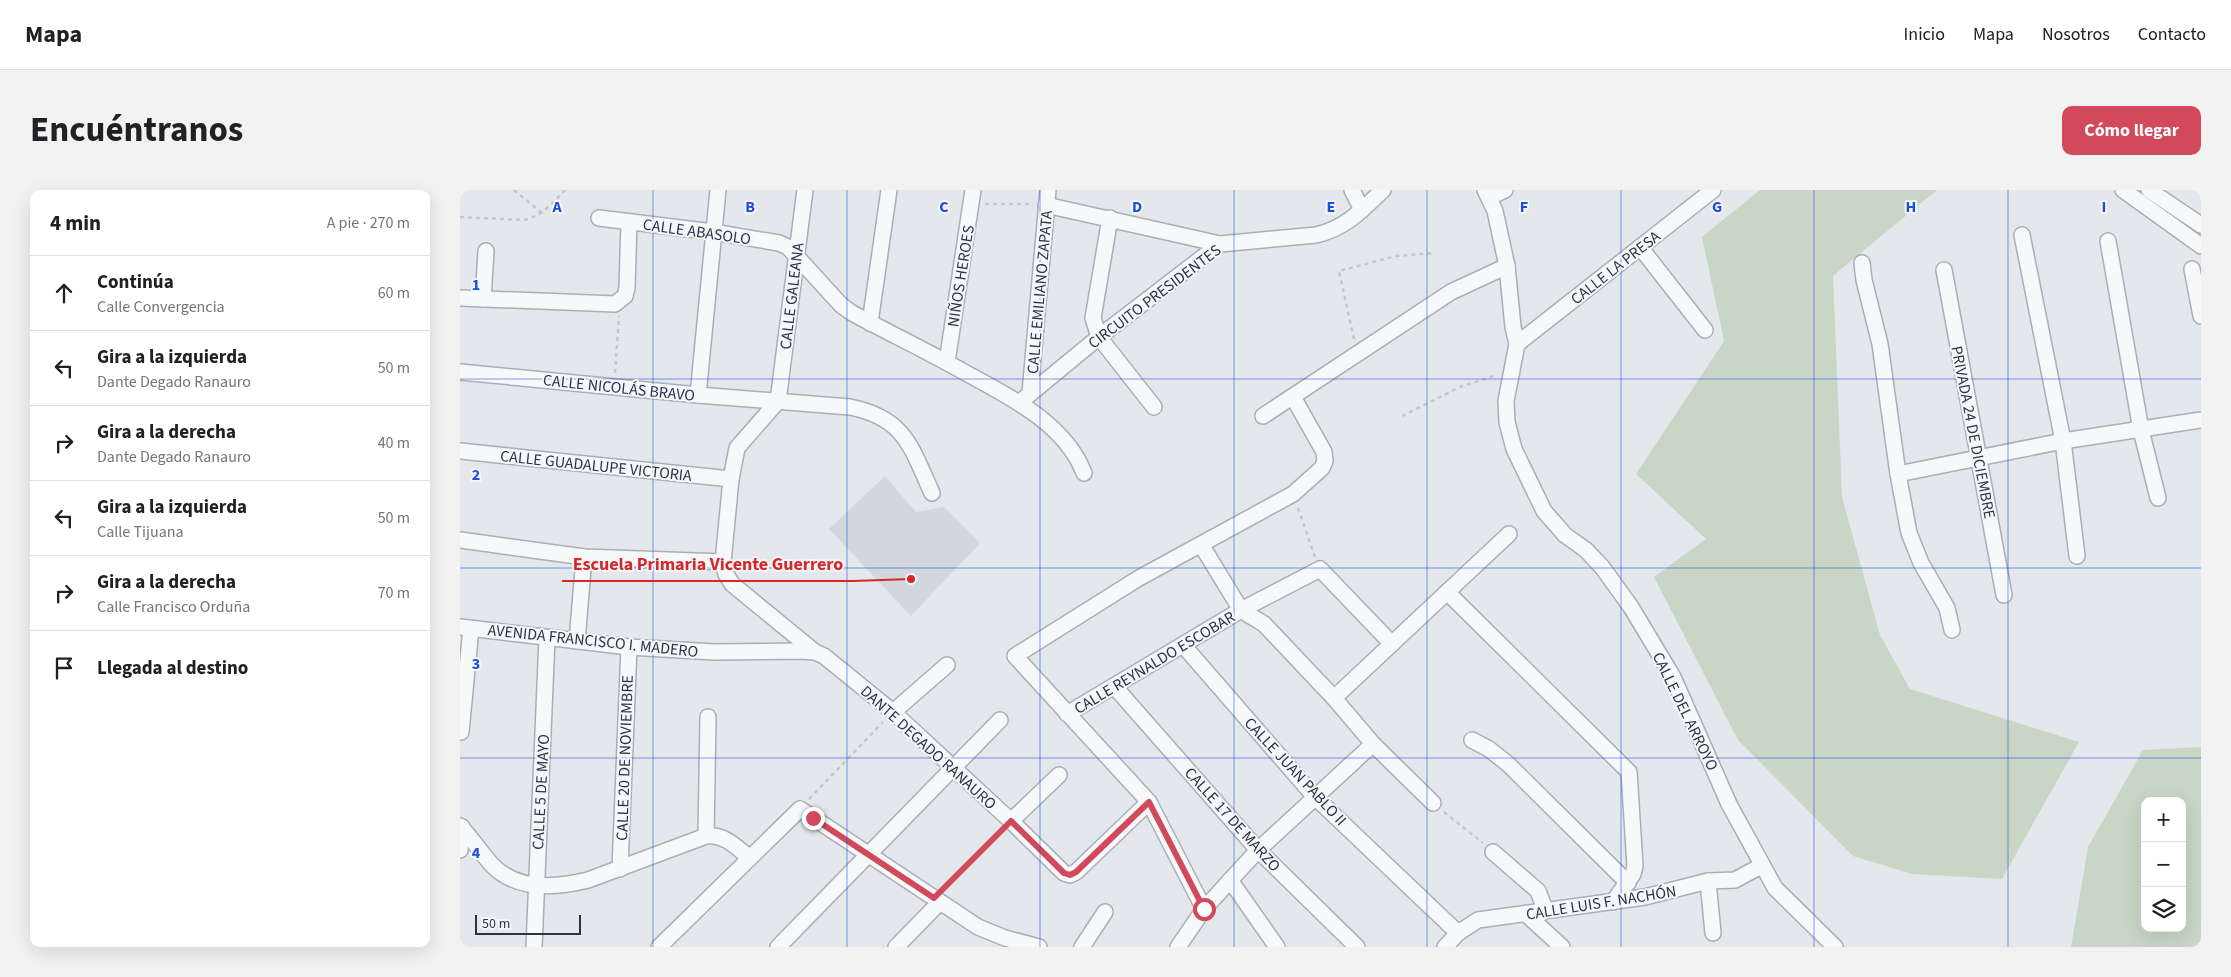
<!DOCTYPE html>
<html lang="es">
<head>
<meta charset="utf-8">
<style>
  body { margin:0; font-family:"Source Sans 3",sans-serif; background:#f2f2f2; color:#202124 }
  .controls { position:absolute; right:15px; bottom:15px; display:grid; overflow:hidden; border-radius:10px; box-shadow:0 5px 20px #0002 }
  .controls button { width:45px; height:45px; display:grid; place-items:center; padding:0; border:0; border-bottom:1px solid #e0e0e0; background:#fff; color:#202124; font:25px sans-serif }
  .scale { position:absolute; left:15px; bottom:12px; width:106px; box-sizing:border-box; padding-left:5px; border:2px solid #2b3445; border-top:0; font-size:14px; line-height:18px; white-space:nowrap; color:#2b3445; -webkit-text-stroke:4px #f4f6f9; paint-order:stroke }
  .stop { position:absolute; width:15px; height:15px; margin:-11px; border:4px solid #d1495b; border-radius:50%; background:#fff }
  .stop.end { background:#d1495b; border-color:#fff; box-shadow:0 1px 5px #0008 }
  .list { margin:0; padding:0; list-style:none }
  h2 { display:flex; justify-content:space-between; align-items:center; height:65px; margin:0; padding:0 20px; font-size:21px }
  h2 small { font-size:16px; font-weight:400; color:#757577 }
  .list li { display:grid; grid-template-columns:32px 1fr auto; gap:15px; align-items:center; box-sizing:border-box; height:75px; padding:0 20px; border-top:1px solid #e0e0e0 }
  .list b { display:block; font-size:19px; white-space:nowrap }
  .list p { margin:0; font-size:16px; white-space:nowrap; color:#757577 }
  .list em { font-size:16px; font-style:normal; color:#757577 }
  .icon { flex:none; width:28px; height:28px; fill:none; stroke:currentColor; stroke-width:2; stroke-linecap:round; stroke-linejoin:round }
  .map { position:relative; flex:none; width:1741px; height:757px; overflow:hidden; border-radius:10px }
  header { display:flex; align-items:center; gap:30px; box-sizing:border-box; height:70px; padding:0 25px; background:#fff; border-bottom:1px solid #e0e0e0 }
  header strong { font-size:24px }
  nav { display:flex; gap:28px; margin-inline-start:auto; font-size:18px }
  .intro { display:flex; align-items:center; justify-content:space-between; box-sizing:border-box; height:120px; padding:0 30px }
  h1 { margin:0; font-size:35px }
  .button { padding:12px 22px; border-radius:10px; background:#d1495b; color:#fff; font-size:18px; font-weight:700 }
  main { display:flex; gap:30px; padding:0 30px }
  aside { flex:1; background:#fff; border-radius:10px; box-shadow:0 5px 20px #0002 }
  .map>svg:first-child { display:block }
  .built { fill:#d2d6de }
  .green { fill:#c9d6c5; fill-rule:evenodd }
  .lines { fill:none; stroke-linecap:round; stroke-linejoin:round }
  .minor-casing { stroke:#a9aeb7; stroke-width:18 }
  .path { stroke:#c2c5cb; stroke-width:2.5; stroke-dasharray:4 4; stroke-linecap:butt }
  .minor { stroke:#f7f8fa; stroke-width:15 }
  .route { stroke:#d1495b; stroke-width:6 }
  .grid { fill:none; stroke:#1d4ed8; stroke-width:1; stroke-opacity:0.55 }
  .labels { text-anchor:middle; stroke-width:4; stroke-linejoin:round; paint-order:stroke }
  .street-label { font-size:16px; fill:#2b3445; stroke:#f4f6f9 }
  .grid-label { font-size:16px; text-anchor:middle; font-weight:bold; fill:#1d4ed8; stroke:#f4f6f9; stroke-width:4; stroke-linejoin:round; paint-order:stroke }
  .leader { fill:none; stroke:#d62828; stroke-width:2 }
  .callout-dot { fill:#d62828; stroke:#f4f6f9; stroke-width:2 }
  .callout-label { font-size:18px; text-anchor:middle; font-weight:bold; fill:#d62828; stroke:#f4f6f9; stroke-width:4; stroke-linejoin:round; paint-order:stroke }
</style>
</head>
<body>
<header>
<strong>Mapa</strong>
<nav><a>Inicio</a><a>Mapa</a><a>Nosotros</a><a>Contacto</a></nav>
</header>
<div class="intro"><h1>Encuéntranos</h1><a class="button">Cómo llegar</a></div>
<main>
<aside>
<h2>4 min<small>A pie · 270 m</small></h2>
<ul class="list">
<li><svg class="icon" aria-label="ahead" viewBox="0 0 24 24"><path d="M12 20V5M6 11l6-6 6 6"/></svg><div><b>Continúa</b><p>Calle Convergencia</p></div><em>60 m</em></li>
<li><svg class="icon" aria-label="left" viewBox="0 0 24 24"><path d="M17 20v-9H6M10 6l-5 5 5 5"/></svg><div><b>Gira a la izquierda</b><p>Dante Degado Ranauro</p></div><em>50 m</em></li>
<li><svg class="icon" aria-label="right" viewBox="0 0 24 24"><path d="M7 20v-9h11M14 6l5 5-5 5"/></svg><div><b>Gira a la derecha</b><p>Dante Degado Ranauro</p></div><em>40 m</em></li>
<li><svg class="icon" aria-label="left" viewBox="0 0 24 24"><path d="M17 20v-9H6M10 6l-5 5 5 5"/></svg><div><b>Gira a la izquierda</b><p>Calle Tijuana</p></div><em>50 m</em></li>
<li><svg class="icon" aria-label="right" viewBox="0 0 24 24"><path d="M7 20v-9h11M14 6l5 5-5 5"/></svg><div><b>Gira a la derecha</b><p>Calle Francisco Orduña</p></div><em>70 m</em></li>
<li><svg class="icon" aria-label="arrive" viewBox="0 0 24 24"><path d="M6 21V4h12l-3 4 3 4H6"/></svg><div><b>Llegada al destino</b></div></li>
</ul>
</aside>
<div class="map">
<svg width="1741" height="757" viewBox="0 0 1741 757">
  <rect width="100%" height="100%" fill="#e4e7ec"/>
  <path class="built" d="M425 286 456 322 484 317 520 353 451 426 369 339Z"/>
  <g class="green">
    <path d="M1300 0H1477L1373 86 1382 307 1420 445 1450 499 1619 552 1542 689 1452 684 1393 666 1278 550 1194 387 1246 349 1176 284 1264 151 1242 47Z"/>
    <path d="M1741 557V757H1611L1628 657 1683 560ZM1685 611H1722V738H1685Z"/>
  </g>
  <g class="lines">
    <defs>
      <g id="minor">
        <path d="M892 0 902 20"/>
        <path d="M1025 0 1035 21 1047 76 1053 137 1057 154 1046 211 1047 232 1054 259 1084 321 1105 345 1126 360 1142 377 1171 417 1213 487 1269 614 1315 698 1375 757"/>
        <path d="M1663 0 1741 56"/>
        <path d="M1689 0 1741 35"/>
        <path d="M1030 7 1045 0"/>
        <path d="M586 15 760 54"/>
        <path d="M139 28 253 42 319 53 328 57 381 115 392 123C429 143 467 161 504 182 548 206 605 233 624 283"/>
        <path d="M650 28 633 128 639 147 694 217"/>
        <path d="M1562 45 1603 251 1617 366"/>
        <path d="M1648 51 1681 240 1698 308"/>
        <path d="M1180 57 1245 140"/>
        <path d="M1402 73 1404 90 1420 154 1438 284 1449 343 1461 373 1487 418 1492 440"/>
        <path d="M1732 79 1741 126"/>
        <path d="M1484 80 1544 405"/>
        <path d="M0 108 155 114 165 106 167 98 169 32"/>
        <path d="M23 109 26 61"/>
        <path d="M410 133 429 0"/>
        <path d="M1057 154 1253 0"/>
        <path d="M487 172 513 0"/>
        <path d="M0 182 238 205 390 217C445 228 451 257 472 303"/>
        <path d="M570 203 588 0"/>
        <path d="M238 205 258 0"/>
        <path d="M318 211 277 258 271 289 263 372 266 384 272 394 355 462"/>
        <path d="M318 211 345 0"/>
        <path d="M559 213 639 147 760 54 856 45C886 38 902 20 923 0"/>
        <path d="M803 226 991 102 1047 76"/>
        <path d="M0 261 271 289"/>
        <path d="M1438 284 1603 251 1741 230"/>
        <path d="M0 350 124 367 263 372"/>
        <path d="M742 356 781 420 804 434 874 508 913 554 973 613"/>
        <path d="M987 402 1169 582 1175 676 1173 684 1153 712"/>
        <path d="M0 437 169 457 254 462 341 461 355 462 364 466 433 522 551 631 604 683 610 685 616 682 689 612"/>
        <path d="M117 451 124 367"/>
        <path d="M723 455 855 607 998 743"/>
        <path d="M654 496 798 660 897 757"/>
        <path d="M874 508 1049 344"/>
        <path d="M433 522 487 475"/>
        <path d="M607 524 781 420 860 379 932 454"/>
        <path d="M1 542 11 438"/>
        <path d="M1012 550 1029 559 1048 574 1168 693"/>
        <path d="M551 631 599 585"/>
        <path d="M0 636C12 648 21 663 32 675 57 701 96 698 128 690L246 646C265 644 276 657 290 668"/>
        <path d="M246 646 248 527"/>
        <path d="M0 660 2 637"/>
        <path d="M1033 662 1078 701 1083 714 1082 723"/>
        <path d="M160 679 169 457"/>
        <path d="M770 690 817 757"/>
        <path d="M1248 691 1253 743"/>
        <path d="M744 719 689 612 555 466 679 388 833 304 862 278 865 271 864 262 833 207"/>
        <path d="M1066 724 1102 757"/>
        <path d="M74 757 87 448"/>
        <path d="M199 757 340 619 518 737 545 748 579 757"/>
        <path d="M318 757 540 530"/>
        <path d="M436 757 480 712"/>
        <path d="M622 757 645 722"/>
        <path d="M718 757 744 719 798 660 913 554"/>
        <path d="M985 757 998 743 1018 730 1185 707 1248 691 1275 690 1301 676"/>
      </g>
    </defs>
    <use href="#minor" class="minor-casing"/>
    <g class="path">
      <path d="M54 0 82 23"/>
      <path d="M525 14H572"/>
      <path d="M0 27 63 30C82 27 92 13 105 0"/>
      <path d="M894 149 879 81 936 66 973 63"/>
      <path d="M155 183 159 126"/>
      <path d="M942 226 1000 197 1037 185"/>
      <path d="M838 318 855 367"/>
      <path d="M349 609 423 532"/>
      <path d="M984 622 1023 653"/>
      <path d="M484 699 542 640"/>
    </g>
    <use href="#minor" class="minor"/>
  </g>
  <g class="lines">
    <path class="route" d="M353 628 474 708 551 631 604 683 610 685 616 682 689 612 744 719"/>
  </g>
  <path class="grid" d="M193 0V757M387 0V757M580 0V757M774 0V757M967 0V757M1161 0V757M1354 0V757M1548 0V757M0 189H1741M0 378H1741M0 568H1741"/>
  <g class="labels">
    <g class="street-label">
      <text transform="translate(237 41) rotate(8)" y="6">CALLE ABASOLO</text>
      <text transform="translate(1155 77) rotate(-38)" y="6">CALLE LA PRESA</text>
      <text transform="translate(500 86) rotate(-81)" y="6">NIÑOS HEROES</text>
      <text transform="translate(579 102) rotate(-85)" y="6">CALLE EMILIANO ZAPATA</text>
      <text transform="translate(331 106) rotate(-83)" y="6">CALLE GALEANA</text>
      <text transform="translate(694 106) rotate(-37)" y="6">CIRCUITO PRESIDENTES</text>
      <text transform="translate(159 197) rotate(6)" y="6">CALLE NICOLÁS BRAVO</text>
      <text transform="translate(1514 242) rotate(79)" y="6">PRIVADA 24 DE DICIEMBRE</text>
      <text transform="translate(136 275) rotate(6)" y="6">CALLE GUADALUPE VICTORIA</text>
      <text transform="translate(133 450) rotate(6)" y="6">AVENIDA FRANCISCO I. MADERO</text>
      <text transform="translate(694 472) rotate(-31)" y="6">CALLE REYNALDO ESCOBAR</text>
      <text transform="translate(1226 521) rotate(64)" y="6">CALLE DEL ARROYO</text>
      <text transform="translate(469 557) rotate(42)" y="6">DANTE DEGADO RANAURO</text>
      <text transform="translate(164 568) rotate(-88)" y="6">CALLE 20 DE NOVIEMBRE</text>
      <text transform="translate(836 581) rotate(47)" y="6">CALLE JUAN PABLO II</text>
      <text transform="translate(80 602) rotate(-87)" y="6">CALLE 5 DE MAYO</text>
      <text transform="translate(773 629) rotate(48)" y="6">CALLE 17 DE MARZO</text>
      <text transform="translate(1141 712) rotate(-9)" y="6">CALLE LUIS F. NACHÓN</text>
    </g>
  </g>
  <g class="grid-label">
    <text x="97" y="22">A</text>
    <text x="290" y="22">B</text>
    <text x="484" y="22">C</text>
    <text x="677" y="22">D</text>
    <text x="871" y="22">E</text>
    <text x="1064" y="22">F</text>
    <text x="1257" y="22">G</text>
    <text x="1451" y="22">H</text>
    <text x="1644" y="22">I</text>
    <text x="16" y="100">1</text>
    <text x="16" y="290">2</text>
    <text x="16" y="479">3</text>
    <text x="16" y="668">4</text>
  </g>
  <path class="leader" d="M451 389L393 391H102"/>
  <circle class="callout-dot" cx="451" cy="389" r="5"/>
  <g class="callout-label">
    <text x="248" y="380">Escuela Primaria Vicente Guerrero</text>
  </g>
</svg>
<div class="controls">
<button>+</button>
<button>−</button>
<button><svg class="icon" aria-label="layers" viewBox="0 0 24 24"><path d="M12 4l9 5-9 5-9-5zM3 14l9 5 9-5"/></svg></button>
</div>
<div class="scale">50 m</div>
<div class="stop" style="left:744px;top:719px"></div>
<div class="stop end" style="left:353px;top:628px"></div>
</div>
</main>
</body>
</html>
